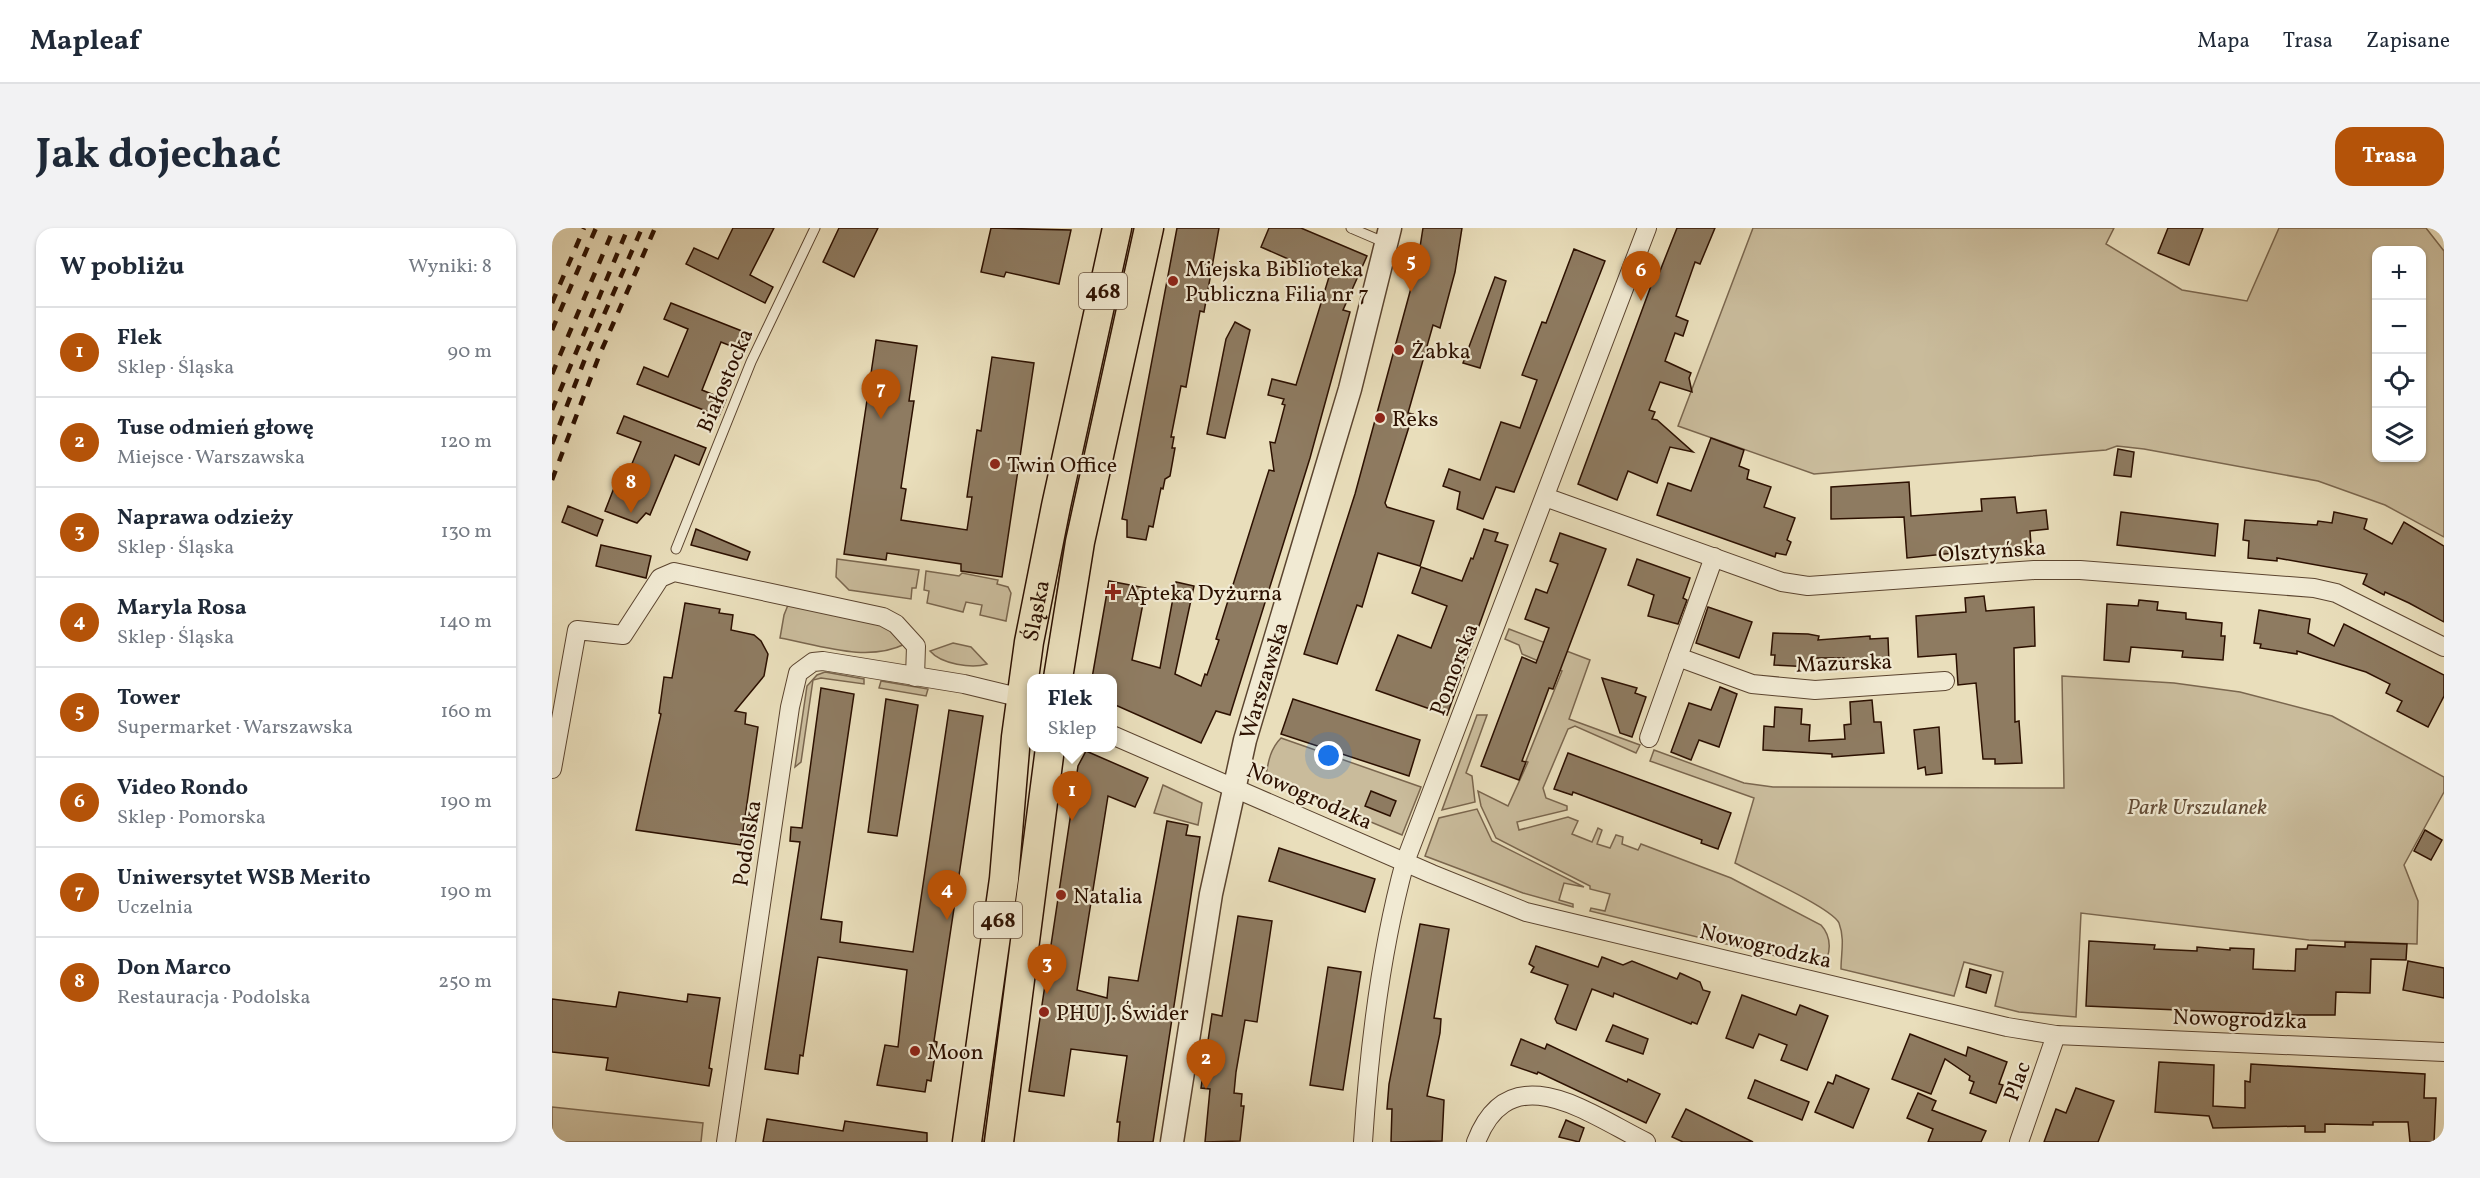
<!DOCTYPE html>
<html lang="pl">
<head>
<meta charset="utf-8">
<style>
  body { margin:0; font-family:Vollkorn,serif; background:#f2f2f3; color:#1f2937 }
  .controls { position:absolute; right:18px; top:18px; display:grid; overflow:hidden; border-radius:12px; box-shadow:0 2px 4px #0004 }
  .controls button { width:54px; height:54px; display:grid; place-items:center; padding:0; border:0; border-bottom:2px solid #e0e1e3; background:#fff; color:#1f2937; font:30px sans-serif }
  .you { position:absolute; left:777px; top:528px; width:21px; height:21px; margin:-15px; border:4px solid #fff; border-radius:50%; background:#1a73e8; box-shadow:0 0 0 9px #1a73e833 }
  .badge { display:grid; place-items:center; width:39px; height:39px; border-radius:50%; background:#b45309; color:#fff; font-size:20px; font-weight:700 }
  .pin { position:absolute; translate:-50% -50px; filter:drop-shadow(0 2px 3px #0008) }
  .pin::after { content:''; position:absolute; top:32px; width:21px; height:18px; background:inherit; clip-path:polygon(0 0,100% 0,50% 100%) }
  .popup { position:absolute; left:475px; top:446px; width:90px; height:78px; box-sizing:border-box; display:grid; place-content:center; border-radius:12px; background:#fff; filter:drop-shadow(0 2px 4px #0005); font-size:20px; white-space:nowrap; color:#747a83 }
  .popup b { font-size:22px; color:#1f2937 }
  .popup::after { content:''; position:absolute; left:50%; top:100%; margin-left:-12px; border:12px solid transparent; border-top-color:#fff }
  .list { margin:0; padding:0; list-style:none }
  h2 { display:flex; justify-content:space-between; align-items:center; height:78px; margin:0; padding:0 24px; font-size:26px }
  h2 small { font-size:20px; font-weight:400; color:#747a83 }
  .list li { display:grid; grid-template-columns:39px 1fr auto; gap:18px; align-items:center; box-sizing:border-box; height:90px; padding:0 24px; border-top:2px solid #e0e1e3 }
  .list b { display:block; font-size:22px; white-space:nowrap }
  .list p { margin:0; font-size:20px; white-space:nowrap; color:#747a83 }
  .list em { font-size:20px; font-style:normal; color:#747a83 }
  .icon { flex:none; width:33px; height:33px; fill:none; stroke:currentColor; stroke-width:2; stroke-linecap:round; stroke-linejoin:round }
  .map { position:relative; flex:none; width:1892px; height:914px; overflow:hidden; border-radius:18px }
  header { display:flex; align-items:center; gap:36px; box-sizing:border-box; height:84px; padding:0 30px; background:#fff; border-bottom:2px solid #e0e1e3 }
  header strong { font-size:28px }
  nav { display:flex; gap:33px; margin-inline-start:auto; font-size:21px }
  .intro { display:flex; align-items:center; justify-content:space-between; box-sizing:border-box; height:144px; padding:0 36px }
  h1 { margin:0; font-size:42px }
  .button { padding:15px 27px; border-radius:18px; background:#b45309; color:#fff; font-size:21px; font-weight:700 }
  main { display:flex; gap:36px; padding:0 36px }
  aside { flex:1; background:#fff; border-radius:18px; box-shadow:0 2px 4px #0004 }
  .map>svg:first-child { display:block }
  .green { fill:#c9bb9b; stroke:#7a664e; stroke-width:1.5; fill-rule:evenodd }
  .building { fill:#8e7b61; stroke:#2c1000; stroke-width:1.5 }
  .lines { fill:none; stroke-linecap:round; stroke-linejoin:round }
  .service-casing { stroke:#5b442f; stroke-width:11 }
  .minor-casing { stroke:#5b442f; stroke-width:20 }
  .tertiary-casing { stroke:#5b442f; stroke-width:25 }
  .primary-casing { stroke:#2c1000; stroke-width:31 }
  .service { stroke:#f1ead3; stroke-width:9 }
  .minor { stroke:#f1ead3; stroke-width:18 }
  .tertiary { stroke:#f1ead3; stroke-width:22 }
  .primary { stroke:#e9debb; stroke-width:28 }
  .rail { stroke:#2c1000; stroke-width:4.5; stroke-dasharray:10 10; stroke-linecap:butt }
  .poi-dot { fill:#8f2418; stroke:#f1ead3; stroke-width:2 }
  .labels { text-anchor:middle; stroke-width:4.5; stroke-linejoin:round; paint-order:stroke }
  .shield { fill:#f1ead3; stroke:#67513f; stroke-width:1.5 }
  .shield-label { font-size:21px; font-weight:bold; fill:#2c1000 }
  .poi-label { font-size:22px; fill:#2c1000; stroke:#f1ead3; text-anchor:start }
  .street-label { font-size:22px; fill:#2c1000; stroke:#f1ead3 }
  .park-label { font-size:22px; font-style:italic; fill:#634c36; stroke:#f1ead3 }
</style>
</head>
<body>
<header>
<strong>Mapleaf</strong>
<nav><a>Mapa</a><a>Trasa</a><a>Zapisane</a></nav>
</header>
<div class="intro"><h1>Jak dojechać</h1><a class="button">Trasa</a></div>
<main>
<aside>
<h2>W pobliżu<small>Wyniki: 8</small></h2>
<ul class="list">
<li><span class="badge">1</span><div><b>Flek</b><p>Sklep · Śląska</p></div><em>90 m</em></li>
<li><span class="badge">2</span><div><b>Tuse odmień głowę</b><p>Miejsce · Warszawska</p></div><em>120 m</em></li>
<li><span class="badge">3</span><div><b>Naprawa odzieży</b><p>Sklep · Śląska</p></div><em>130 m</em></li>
<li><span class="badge">4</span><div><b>Maryla Rosa</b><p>Sklep · Śląska</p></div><em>140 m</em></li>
<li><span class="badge">5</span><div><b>Tower</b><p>Supermarket · Warszawska</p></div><em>160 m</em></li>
<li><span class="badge">6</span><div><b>Video Rondo</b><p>Sklep · Pomorska</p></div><em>190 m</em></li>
<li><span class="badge">7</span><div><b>Uniwersytet WSB Merito</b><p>Uczelnia</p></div><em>190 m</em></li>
<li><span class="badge">8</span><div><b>Don Marco</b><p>Restauracja · Podolska</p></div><em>250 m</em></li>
</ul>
</aside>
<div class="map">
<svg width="1892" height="914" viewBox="0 0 1892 914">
  <rect width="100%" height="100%" fill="#e9debb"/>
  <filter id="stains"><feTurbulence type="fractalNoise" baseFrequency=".00333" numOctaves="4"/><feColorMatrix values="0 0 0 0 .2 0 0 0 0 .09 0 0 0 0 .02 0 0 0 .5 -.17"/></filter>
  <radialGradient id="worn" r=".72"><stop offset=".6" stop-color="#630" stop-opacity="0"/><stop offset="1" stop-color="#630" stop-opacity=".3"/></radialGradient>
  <g class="green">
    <path d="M578 0H585L503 378 520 260Z"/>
    <path d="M1201 0H1562L1554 16 1630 62 1695 73 1727 0H1874L1892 23V309L1833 277 1766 253 1592 221 1565 218 1554 222 1262 246 1126 198ZM1824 22H1870V230H1824Z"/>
    <path d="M285 331 367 342 364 360H360L359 371 297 362 284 349Z"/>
    <path d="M374 343 407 348 410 345 446 352 445 356 456 359 459 365 454 393 428 387 430 377 414 374 411 384 375 375 377 363 372 362Z"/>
    <path d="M236 377 337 399 353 416C315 435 267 417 228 410L232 387Z"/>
    <path d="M957 401 1038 432 1017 491 1088 517 1084 525 1023 498 1016 501 991 560 994 570 1015 578V582L965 594 967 602 1016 589 1026 593 1020 606 1040 614 1046 600 1050 602 1045 616 1058 620 1064 607 1071 609 1070 616 1086 622 1089 616 1179 650 1269 697C1280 709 1280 727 1269 739L1038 683 1039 680 1053 683 1058 666 1038 661V658L944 610 929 578 926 563 956 578 976 534 974 533 1010 443 970 426 967 417 953 411Z"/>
    <path d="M401 415 419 419 435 436C420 441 389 436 378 423Z"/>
    <path d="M273 444 312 451V456L269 450 261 452 249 534 243 539 255 458 265 447Z"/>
    <path d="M1510 448 1622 455 1688 464 1780 488 1892 549V564L1852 637 1866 673 1865 716 1757 712 1529 685 1524 789 1467 784 1443 778 1451 744 1412 734 1402 768 1289 741C1289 725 1293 711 1287 695 1280 680 1202 645 1183 635L1202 570 1098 533 1102 522 1192 555 1221 559 1512 560Z"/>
    <path d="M329 453 376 461 374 468 327 460Z"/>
    <path d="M925 487H935L914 545 920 548 923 574 890 582Z"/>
    <path d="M729 510 869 559 850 607 718 552 714 548C716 533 719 520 729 510Z"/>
    <path d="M477 517 449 800 432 914H428Z"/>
    <path d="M611 557 650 575 646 597 602 585Z"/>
    <path d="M925 581 940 613 1032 659 1012 655 1007 672 1021 676V679L971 665 873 628 887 590Z"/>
    <path d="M0 879 151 895 149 914H0Z"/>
  </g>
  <g class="building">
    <path d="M181 0H222L198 47 221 59 213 75 134 36 142 20 166 31Z"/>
    <path d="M287 0H326L302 49 271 34Z"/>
    <path d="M439 0 519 2 507 56 454 44 452 49 429 44Z"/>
    <path d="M625 0H667L652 84 648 83 634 159 629 158 619 209H622L620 220H623L618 248 613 251 611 261 609 260 601 299 597 298 594 312 575 309V292L570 291Z"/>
    <path d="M717 0H749L815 28 791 82 798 84 758 230 678 487 664 483 649 515 561 476V450H540L557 353 594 360 580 432 608 440 624 354 642 358 623 446 649 458 653 446 655 447 667 412 664 411 717 242 722 243 718 214 723 215 733 177 730 176 732 171 716 167 720 151 744 157 777 49 709 19Z"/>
    <path d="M871 0H910L903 44 888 100 881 97 856 185 861 186 833 275 835 279 882 293 868 338 826 325 810 379 805 377 785 436 752 426 803 266 865 38Z"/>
    <path d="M1125 0H1163L1148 36 1143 34 1124 88 1136 93 1131 108 1123 105 1113 133 1139 145 1137 150 1140 164 1108 154 1097 182 1103 184 1100 191 1105 192 1141 224 1118 219 1105 255 1076 243 1065 272 1026 256 1103 47 1106 48Z"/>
    <path d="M1616 0H1651L1637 37 1606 25Z"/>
    <path d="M1022 21 1053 33 962 264 944 259 931 291 905 281 908 264 891 258 897 241 928 252 949 194 968 200 985 152 970 147 990 94 994 95Z"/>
    <path d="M943 49 954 53 928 140 911 135Z"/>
    <path d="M119 75 200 107 194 124 169 114 150 162 174 172 167 188 85 156 92 139 116 149 136 101 112 91Z"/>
    <path d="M683 94 698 102 673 210 655 206 674 111Z"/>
    <path d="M324 112 365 118 357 173H362L349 260 354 261 349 292 415 302 420 269H415L425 202 429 203 440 129 482 135 450 349 409 343V336L335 325 334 332 292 326Z"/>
    <path d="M72 188 154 220 147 237 123 227 98 287 94 285 85 295 53 283 62 260 69 262 89 214 65 205Z"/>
    <path d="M1159 210 1192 222 1187 238 1197 242 1195 251 1219 259 1212 279 1243 290 1235 312 1239 314 1234 327 1224 325 1223 329 1105 287 1116 255 1139 263Z"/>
    <path d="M1566 221 1582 224 1579 249 1562 247Z"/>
    <path d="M1357 254 1359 288 1430 283 1429 271 1463 269 1465 285 1494 282 1496 301 1478 303 1479 317 1355 330 1352 289 1279 291V259Z"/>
    <path d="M16 278 51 292 45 308 10 294Z"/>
    <path d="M1569 284 1666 296 1663 328 1565 317Z"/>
    <path d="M1782 284 1815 291 1812 301 1840 316 1852 294 1892 318V394L1857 375 1833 364 1832 367 1811 356 1815 346 1725 330V333L1696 330 1697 313 1691 312 1693 292 1765 297 1766 293 1780 295Z"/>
    <path d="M144 301 198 324 195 332 139 317Z"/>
    <path d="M932 301 946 305 943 313 956 317 895 487 824 462 846 407 879 420 895 378 860 365 869 339 910 353 919 330 921 331Z"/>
    <path d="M1008 305 1054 321 1001 461 997 460 970 533 974 534 967 552 929 538 970 429 984 435 997 400 973 391 984 361 995 365 1006 336 998 333Z"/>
    <path d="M49 317 99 328 94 350 44 338Z"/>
    <path d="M1085 331 1138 350 1131 370 1135 372 1126 396 1096 388 1102 367 1076 357Z"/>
    <path d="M1432 368 1434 383 1482 379 1483 418 1462 420 1463 494 1467 493 1470 535 1443 536V531H1431L1424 455 1406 457 1404 426 1366 429 1364 388 1414 384 1413 370Z"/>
    <path d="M1587 372 1606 374 1605 382 1634 385V391L1670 395 1669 408H1673L1671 432 1630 429 1631 423 1579 419 1577 434 1552 432 1555 376 1586 378Z"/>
    <path d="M133 375 168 381 167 385 181 387 179 402 202 407 209 413 216 426 212 448 183 483 194 485 193 496 206 499 189 617 84 602 109 486 107 485 112 449 120 450Z"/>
    <path d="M1156 379 1200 394 1187 430 1144 415Z"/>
    <path d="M1707 382 1758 391 1756 405 1782 418 1792 396 1892 447V468L1876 499 1845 483 1850 473 1834 465 1838 456 1814 444 1745 423V426L1708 420 1709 416 1702 415Z"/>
    <path d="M1221 405 1256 406 1267 408 1266 412 1318 408V411L1336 410 1337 435H1292V430H1261L1260 439 1222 437 1223 427H1219Z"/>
    <path d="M1050 450 1085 460 1083 465 1094 469 1080 509 1068 505Z"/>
    <path d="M1168 459 1185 466 1167 519 1147 512 1139 532 1119 524 1137 475 1159 482Z"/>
    <path d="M269 460 302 466 269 691 290 694 288 714 361 724 397 482 431 488 382 813 385 814 379 853 375 852 373 864 325 857 333 817 346 819 355 742 266 729 251 828 248 827 246 846 213 841 248 614 238 613 239 599 250 600Z"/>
    <path d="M334 471 366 477 345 608 316 604Z"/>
    <path d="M741 471 868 512 857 548 729 506Z"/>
    <path d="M1320 472 1322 494H1329L1332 525 1280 529V526L1211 522 1212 498 1222 499 1223 479 1250 481 1249 496 1258 497 1257 513 1293 511 1292 497 1299 496 1298 474Z"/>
    <path d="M1387 499 1390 545 1374 547 1373 539 1366 541 1362 502Z"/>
    <path d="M534 523 596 550 583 579 556 568 525 762 555 770 557 749 586 753 615 593 636 597 634 607 648 609 601 914H566L568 894H565L575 828 519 821 512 868 477 863 526 538Z"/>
    <path d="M1016 525 1179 585 1166 621 1149 615 1150 612 1021 564 1020 567 1002 561Z"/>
    <path d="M819 563 844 573 838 588 813 578Z"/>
    <path d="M1873 602 1890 612 1879 632 1862 623Z"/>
    <path d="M727 620 823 651 813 684 717 653Z"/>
    <path d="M686 688 720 693 705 794 693 792 684 844 682 865 690 866 689 878H692L688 913 653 914 658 861 649 860 651 846 660 786 670 788Z"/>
    <path d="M868 696 897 701 882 790 889 791 888 805 875 868 892 872 890 913 839 914 840 881H835L837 856Z"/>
    <path d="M1537 713 1603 717 1602 721 1645 723V719L1678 722V720L1702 721 1701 741 1743 743 1744 721H1755L1756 717 1793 719V714L1855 716 1854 732 1819 731 1818 765 1784 764 1783 787H1743L1534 778Z"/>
    <path d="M984 718 1046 739 1050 729 1071 737 1080 733 1125 751 1128 745 1148 754 1151 762 1158 764 1145 796 1140 794 1139 796 1062 765 1061 769 1040 761 1024 802 1005 795 1003 791 1016 757 979 744 982 739 977 736Z"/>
    <path d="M1856 733 1892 740V770L1851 762Z"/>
    <path d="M776 739 809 744 791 862 758 857Z"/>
    <path d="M1418 741 1439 747 1434 765 1414 759Z"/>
    <path d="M67 764 135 774 136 766 168 770 157 840 160 841 157 858 54 842 56 830 0 824V771L64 779Z"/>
    <path d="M1190 767 1244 787 1248 777 1276 788 1255 842 1229 832 1235 817 1207 806 1201 820 1174 810Z"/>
    <path d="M1061 797 1096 811 1091 826 1054 813Z"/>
    <path d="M1358 806 1414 828 1416 819 1455 834 1447 856 1451 857 1444 875 1418 865 1422 854 1417 852 1418 848 1393 831 1379 866 1340 851Z"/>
    <path d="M969 811 993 821 995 816 1075 854 1076 851 1108 866 1094 895 986 844 985 846 959 837Z"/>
    <path d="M1607 834 1662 837 1661 878 1693 880V853L1698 854 1699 836 1873 846 1872 870H1884L1882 914H1858L1856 894H1821V897L1773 896V904H1753V898L1661 900 1657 888 1603 884Z"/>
    <path d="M1284 847 1317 861 1301 900 1263 884 1276 854 1281 856Z"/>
    <path d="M1203 852 1257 874 1250 892 1196 870Z"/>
    <path d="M1524 860 1562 873 1546 914H1492L1504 881 1514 885Z"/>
    <path d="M1366 865 1384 873 1380 882 1434 903 1429 914H1376L1381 901 1355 890Z"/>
    <path d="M1134 881 1201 914H1131L1120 909Z"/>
    <path d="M215 891 291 903 293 893 375 905V914H211Z"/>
    <path d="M1014 892 1032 900 1027 914 1007 909Z"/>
  </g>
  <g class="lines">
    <defs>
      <g id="service">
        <path d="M799 0 834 15"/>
        <path d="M124 321 199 134 263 0"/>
      </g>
      <g id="minor">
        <path d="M993 269 1230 354 1256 358 1482 342H1528L1762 360 1784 365 1892 419"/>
        <path d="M1162 329 1126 429 1200 456 1263 462 1393 453"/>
        <path d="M560 507 880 646 974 684 1455 799 1504 807 1892 824"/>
        <path d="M1097 510 1126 429"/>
        <path d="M0 541 25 402 71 407 108 350 122 344 331 389 344 396 364 418 363 449"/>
        <path d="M174 914 238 479 246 445 261 434 271 433 412 456 478 472"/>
        <path d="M811 914C817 820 828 725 853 634L1095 0"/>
        <path d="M924 914C958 825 1037 886 1094 914"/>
        <path d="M1467 914 1504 807"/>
      </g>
      <g id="tertiary">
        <path id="s1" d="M620 914 659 666 693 512 798 161 838 0"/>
      </g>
      <g id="primary">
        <path d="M506 450 528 314 597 0"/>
        <path id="s2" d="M415 914 452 651 464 509 477 414 504 278 565 0"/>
        <path d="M447 914 498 520"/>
      </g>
    </defs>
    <use href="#service" class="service-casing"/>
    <use href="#minor" class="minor-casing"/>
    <use href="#tertiary" class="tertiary-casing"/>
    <use href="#primary" class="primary-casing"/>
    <use href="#service" class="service"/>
    <use href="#minor" class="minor"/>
    <use href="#tertiary" class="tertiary"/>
    <use href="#primary" class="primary"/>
    <g class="rail">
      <path d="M0 75 32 0"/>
      <path d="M0 102 44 0"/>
      <path d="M0 146 62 0"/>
      <path d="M0 182 76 0"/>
      <path d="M0 216 36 123 90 0"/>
      <path d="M0 252 47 128 103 0"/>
    </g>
  </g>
  <g class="poi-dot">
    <circle cx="621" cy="53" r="6"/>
    <circle cx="847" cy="122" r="6"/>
    <circle cx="828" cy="190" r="6"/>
    <circle cx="443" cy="236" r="6"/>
    <path d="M558 355h6v6h6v6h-6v6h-6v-6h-6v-6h6z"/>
    <circle cx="509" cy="667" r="6"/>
    <circle cx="492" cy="784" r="6"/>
    <circle cx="363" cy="823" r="6"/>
  </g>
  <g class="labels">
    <g class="shield">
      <rect x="527" y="45" width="48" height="36" rx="4.5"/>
      <rect x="422" y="674" width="48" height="36" rx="4.5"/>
    </g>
    <g class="shield-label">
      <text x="551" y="70">468</text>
      <text x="446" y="699">468</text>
    </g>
    <g class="poi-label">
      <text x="633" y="48">Miejska Biblioteka<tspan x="633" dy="25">Publiczna Filia nr 7</tspan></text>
      <text x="859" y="130">Żabka</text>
      <text x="840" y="198">Reks</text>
      <text x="455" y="244">Twin Office</text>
      <text x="573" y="372">Apteka Dyżurna</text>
      <text x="521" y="675">Natalia</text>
      <text x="504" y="792">PHU J. Świder</text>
      <text x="375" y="831">Moon</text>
    </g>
    <g class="street-label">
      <text transform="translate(172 152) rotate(-67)" y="8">Białostocka</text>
      <text transform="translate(1440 322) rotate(-4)" y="8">Olsztyńska</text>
      <text dy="8" stroke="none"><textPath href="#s2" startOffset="536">Śląska</textPath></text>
      <text transform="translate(1292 434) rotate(-2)" y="8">Mazurska</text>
      <text transform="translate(901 441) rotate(-69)" y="8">Pomorska</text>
      <text dy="8" stroke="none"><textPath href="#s1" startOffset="471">Warszawska</textPath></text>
      <text transform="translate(758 567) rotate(24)" y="8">Nowogrodzka</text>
      <text transform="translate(194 615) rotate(-81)" y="8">Podolska</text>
      <text transform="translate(1214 717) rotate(13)" y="8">Nowogrodzka</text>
      <text transform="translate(1688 790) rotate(2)" y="8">Nowogrodzka</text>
      <text transform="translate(1464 853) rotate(-70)" y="8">Plac</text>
    </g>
    <g class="park-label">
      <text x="1645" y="586">Park Urszulanek</text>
    </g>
  </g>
  <rect width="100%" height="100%" filter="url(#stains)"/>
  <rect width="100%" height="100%" fill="url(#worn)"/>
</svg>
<div class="controls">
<button>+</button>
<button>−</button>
<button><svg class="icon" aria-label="locate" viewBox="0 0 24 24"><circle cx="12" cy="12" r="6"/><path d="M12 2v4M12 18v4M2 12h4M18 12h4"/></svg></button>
<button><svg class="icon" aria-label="layers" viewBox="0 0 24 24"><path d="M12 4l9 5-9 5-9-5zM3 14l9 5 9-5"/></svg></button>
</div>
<div class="you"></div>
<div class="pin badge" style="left:520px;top:593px">1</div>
<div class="popup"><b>Flek</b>Sklep</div>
<div class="pin badge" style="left:654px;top:861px">2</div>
<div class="pin badge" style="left:495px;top:766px">3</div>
<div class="pin badge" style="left:395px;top:692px">4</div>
<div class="pin badge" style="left:859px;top:64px">5</div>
<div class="pin badge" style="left:1089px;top:73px">6</div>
<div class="pin badge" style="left:329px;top:191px">7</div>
<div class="pin badge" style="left:79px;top:285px">8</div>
</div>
</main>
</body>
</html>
